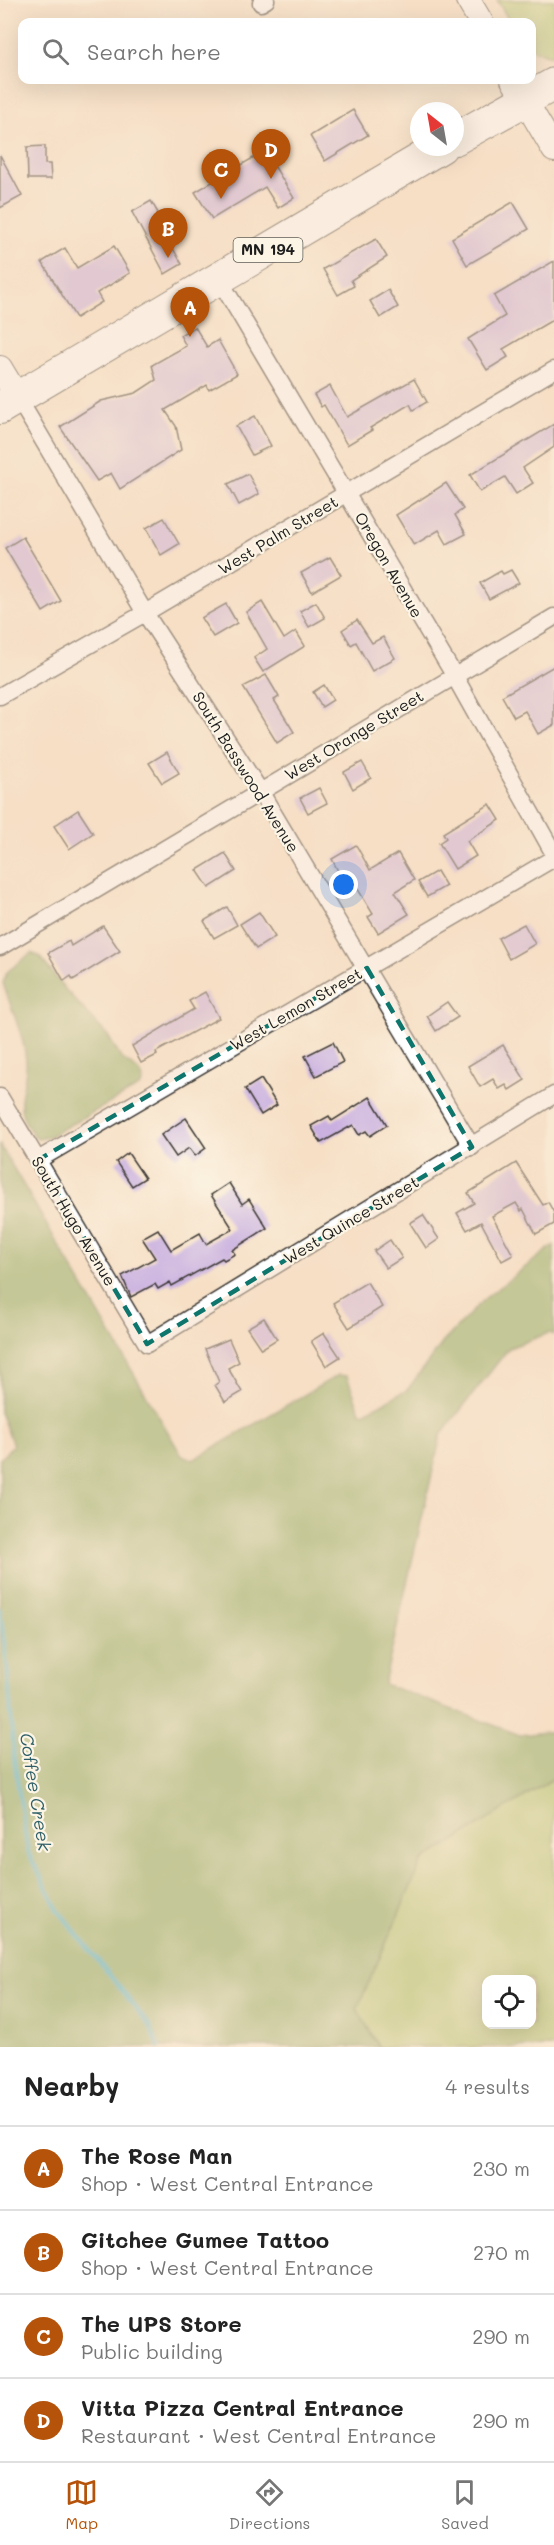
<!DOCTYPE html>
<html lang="en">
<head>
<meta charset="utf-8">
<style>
  body { margin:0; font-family:Mali,sans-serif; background:#f6f6f6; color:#222 }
  .controls { position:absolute; right:18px; bottom:18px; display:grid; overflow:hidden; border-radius:12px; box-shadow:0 6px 24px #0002 }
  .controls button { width:54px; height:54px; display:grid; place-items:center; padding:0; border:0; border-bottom:2px solid #e0e0e0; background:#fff; color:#222; font:30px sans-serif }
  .compass { position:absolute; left:410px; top:102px; width:54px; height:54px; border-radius:50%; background:#fff; box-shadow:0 6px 24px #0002; rotate:329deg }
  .you { position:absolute; left:344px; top:885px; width:21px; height:21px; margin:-15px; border:4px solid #fff; border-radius:50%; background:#1a73e8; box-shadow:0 0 0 9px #1a73e833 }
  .badge { display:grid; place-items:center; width:39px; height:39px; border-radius:50%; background:#b45309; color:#fff; font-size:20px; font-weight:700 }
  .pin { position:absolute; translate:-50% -50px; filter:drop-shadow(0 2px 3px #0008) }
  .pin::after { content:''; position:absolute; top:32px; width:21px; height:18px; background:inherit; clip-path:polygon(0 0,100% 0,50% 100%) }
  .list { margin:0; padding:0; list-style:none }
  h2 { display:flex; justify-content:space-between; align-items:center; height:78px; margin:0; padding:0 24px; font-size:26px }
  h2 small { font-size:20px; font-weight:400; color:#767676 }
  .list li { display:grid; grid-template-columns:39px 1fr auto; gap:18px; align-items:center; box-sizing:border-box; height:84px; padding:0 24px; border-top:2px solid #e0e0e0 }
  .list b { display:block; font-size:22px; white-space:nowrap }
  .list p { margin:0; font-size:20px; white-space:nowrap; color:#767676 }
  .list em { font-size:20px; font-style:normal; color:#767676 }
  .icon { flex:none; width:33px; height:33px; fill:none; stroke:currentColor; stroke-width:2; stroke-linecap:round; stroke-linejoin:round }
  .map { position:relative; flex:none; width:554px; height:2047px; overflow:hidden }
  .search { position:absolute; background:#fff; box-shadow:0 6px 24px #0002; left:18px; right:18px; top:18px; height:66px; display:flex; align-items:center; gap:15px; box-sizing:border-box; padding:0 21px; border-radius:12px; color:#767676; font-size:22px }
  .sheet { height:414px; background:#fff }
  nav { display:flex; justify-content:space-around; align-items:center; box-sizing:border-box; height:84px; border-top:2px solid #e0e0e0; background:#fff; font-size:16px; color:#767676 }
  nav a { display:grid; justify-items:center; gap:3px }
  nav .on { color:#b45309 }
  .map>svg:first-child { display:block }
  .green { fill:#abc46a; stroke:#647043; stroke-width:1.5; fill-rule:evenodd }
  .forest { fill:#88aa5e; stroke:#52633d; stroke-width:1.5 }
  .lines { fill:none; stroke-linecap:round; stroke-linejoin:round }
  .stream { stroke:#45b1c3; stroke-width:4.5 }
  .building { fill:#c8aee0 }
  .street-casing { stroke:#3d3935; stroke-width:19 }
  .secondary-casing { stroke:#3d3935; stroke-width:26 }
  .highway-casing { stroke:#3d3935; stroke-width:34 }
  .street { stroke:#fff; stroke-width:16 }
  .secondary { stroke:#fff; stroke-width:24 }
  .highway { stroke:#fff; stroke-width:32 }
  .marked { fill:none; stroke:#0f766e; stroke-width:4.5; stroke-dasharray:12 8; stroke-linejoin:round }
  .labels { text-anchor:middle; stroke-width:4.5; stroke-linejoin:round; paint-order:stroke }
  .shield { fill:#fcf5e5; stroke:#5f5d58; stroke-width:1.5 }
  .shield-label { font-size:15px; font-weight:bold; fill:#1c1c1c }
  .street-label { font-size:16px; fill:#1c1c1c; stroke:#fcf5e5 }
  .water-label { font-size:18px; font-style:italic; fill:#2e5f67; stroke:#fcf5e5 }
</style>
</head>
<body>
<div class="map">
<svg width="554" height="2047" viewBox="0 0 554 2047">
  <rect width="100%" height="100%" fill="#fcf5e5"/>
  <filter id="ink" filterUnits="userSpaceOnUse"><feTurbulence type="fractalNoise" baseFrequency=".0167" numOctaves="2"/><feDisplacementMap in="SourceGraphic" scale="12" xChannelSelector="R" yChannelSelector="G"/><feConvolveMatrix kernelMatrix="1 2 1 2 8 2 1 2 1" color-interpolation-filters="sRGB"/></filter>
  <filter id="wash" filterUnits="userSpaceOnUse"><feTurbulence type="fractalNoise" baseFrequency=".008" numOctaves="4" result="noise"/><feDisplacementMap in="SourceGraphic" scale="24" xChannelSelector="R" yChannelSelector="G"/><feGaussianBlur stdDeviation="1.35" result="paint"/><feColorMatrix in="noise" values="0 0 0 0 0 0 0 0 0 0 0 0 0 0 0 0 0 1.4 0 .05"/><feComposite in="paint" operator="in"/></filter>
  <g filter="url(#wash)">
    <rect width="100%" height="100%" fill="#f6dfc5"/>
    <g class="green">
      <path d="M497 0H554V54L550 56 532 49V22H510Z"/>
      <path d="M554 1778V2047H379L357 2009 422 1861ZM486 1980H532V2024H486Z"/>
    </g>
    <g class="forest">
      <path d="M31 953 39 956 65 989 108 1036 121 1058 139 1071 143 1078 141 1086 48 1137 39 1139C28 1132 19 1113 21 1099 22 1087 27 1075 26 1062 24 1034 11 1010 3 983L7 972Z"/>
      <path d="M0 1145 182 1456 193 1460 338 1375 347 1376 360 1411 363 1413 407 1390 443 1342 484 1299 554 1245V1335L549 1333 509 1348 441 1435 384 1684 520 1735 554 1731V1778L422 1861 357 2009 379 2047H0V1597L3 1557 0 1549V1459L13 1445 0 1412Z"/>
    </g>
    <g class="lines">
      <path class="stream" d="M0 1610 8 1673 14 1759 28 1852 58 1910 150 2026 159 2047"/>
    </g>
    <g id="blocks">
      <g class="building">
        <path d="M353 110 368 135 325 161 310 136Z"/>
        <path d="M45 146V164H50L51 179H28L27 147Z"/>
        <path d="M265 151 294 198 278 208 265 187 212 219 195 192Z"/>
        <path d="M0 155 22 196 0 208Z"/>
        <path d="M151 201 168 230 164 233 182 264 165 274 132 212Z"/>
        <path d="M513 202 529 229 467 265 452 238Z"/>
        <path d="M376 239 387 257 351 280 354 286 338 295 323 269Z"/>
        <path d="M114 246 130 273 97 293 102 302 76 318 42 262 65 248 77 268Z"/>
        <path d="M554 261V319L503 349 508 357 487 370 468 339 505 316 494 296Z"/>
        <path d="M388 290 398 307 380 318 370 301Z"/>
        <path d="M195 327 207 347 218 340 237 374 209 390 207 385 165 410 176 426 181 450 120 489 111 473 97 481 60 427 101 401 136 393 156 380 152 365 186 346 180 335Z"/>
        <path d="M414 379 427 402 413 410 410 404 370 428 372 430 347 445 324 405 321 407 314 395 330 386 347 417Z"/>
        <path d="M255 416 271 446 252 455 236 426Z"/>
        <path d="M554 424V447L523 468 533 483 516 494 505 477 480 492 470 475Z"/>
        <path d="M248 474 259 494 239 505 228 484Z"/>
        <path d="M446 483 463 509 455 515 466 534 447 544 439 530 414 545 396 515Z"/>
        <path d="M164 518 179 544 161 555 146 528Z"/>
        <path d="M23 537 61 601 43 612 5 548Z"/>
        <path d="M330 557 341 575 312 592 301 573Z"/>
        <path d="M511 570 519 583 489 599 480 583 501 571 503 574Z"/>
        <path d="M262 602 284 639 296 631 305 646 263 672 254 658 267 649 246 612Z"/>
        <path d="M316 602 325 618 309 627 300 611Z"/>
        <path d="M226 604 237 623 213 637 201 618Z"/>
        <path d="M357 620 372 643 383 637 395 658 372 671 356 642 351 645 342 630Z"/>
        <path d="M554 666V725L538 734 525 711 514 717 502 696Z"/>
        <path d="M266 675 279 697 274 700 294 732 277 743 243 687Z"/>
        <path d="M324 685 333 700 322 707 313 692Z"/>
        <path d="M167 752 179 773 162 783 149 763Z"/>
        <path d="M362 762 371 778 353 789 344 772Z"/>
        <path d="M319 788 327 803 308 813 300 798Z"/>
        <path d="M490 804 500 820 467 841 476 856 455 869 439 843 446 838 443 833Z"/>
        <path d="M78 810 93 833 69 849 54 826Z"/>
        <path d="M356 845 370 870 398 853 414 880 395 892 409 914 378 933 368 917 373 914 347 871 340 875 332 859Z"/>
        <path d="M225 853 236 871 209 888 197 870Z"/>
        <path d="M437 871 446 886 427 897 418 882Z"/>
        <path d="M227 907 237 925 214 938 204 921Z"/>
        <path d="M259 912 275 937 256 949 240 924Z"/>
        <path d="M524 924 535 944 509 959 498 938Z"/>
        <path d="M103 926 120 951 73 980 71 976 64 981 48 953 69 941 71 946Z"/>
        <path d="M205 992 219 1018 156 1052 157 1055 141 1063 132 1046 194 1009 189 1001Z"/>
        <path d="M447 1002 458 1017 436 1031 427 1016Z"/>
        <path d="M333 1042 343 1062 316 1076 305 1056Z"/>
        <path d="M503 1045 525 1080 509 1090 506 1085 499 1089 493 1079 480 1087 468 1066Z"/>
        <path d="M261 1079 277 1105 261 1115 245 1089Z"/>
        <path d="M370 1097 387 1125 370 1136 366 1131 359 1135 353 1125 321 1143 311 1126 329 1116 332 1121Z"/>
        <path d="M186 1118 206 1148 195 1156 189 1148 176 1157 161 1135Z"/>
        <path d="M128 1153 145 1178 132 1186 116 1162Z"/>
        <path d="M516 1163 543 1205 548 1202 554 1213V1224L536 1234 523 1209 521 1211 516 1203 492 1216 513 1255 502 1261 481 1222 467 1230 457 1213 474 1203 468 1193Z"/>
        <path d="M229 1183 242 1204 249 1199 267 1228 232 1250 235 1254 224 1260 222 1258 172 1286 170 1282 158 1289 155 1284 131 1297 122 1276 155 1258 142 1238 158 1229 171 1250 200 1233 206 1244 233 1229 211 1195Z"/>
        <path d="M423 1215 439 1239 426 1248 410 1223Z"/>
        <path d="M390 1240 402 1258 386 1268 374 1251Z"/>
        <path d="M367 1282 382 1307 349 1328 333 1303Z"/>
        <path d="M264 1318 277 1339 261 1349 247 1328Z"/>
        <path d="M324 1333 340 1357 326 1366 311 1341Z"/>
        <path d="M229 1339 239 1362 228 1368 242 1392 225 1402 215 1385 219 1382 205 1349Z"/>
      </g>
    </g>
  </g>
  <g filter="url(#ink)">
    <use href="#blocks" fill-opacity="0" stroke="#3d3935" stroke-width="1.5"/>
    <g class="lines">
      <defs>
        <g id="street">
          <path d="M261 3 266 0"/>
          <path d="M219 279 454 675 554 854"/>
          <path d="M18 398 145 613 260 791 472 1147"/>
          <path d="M0 696 145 613 554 370"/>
          <path d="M0 947 554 617"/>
          <path d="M0 1097 147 1344 554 1095"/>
          <path d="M38 1160 554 858"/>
        </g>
        <g id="secondary">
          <path d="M468 0 481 22"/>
          <path d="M513 80 554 150"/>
          <path d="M0 368 18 398"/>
        </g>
        <g id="highway">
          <path d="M455 139 554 84"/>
          <path d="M0 408 441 147"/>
        </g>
      </defs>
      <use href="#street" class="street-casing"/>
      <use href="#secondary" class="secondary-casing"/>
      <use href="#highway" class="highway-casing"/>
      <use href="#street" class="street"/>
      <use href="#secondary" class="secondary"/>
      <use href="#highway" class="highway"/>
    </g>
  </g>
  <path d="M0 0H554V2047H0ZM367 968 472 1147 147 1344 38 1160Z" fill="#f6dfc5" fill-opacity=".55" fill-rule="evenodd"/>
  <path class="marked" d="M367 968 472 1147 147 1344 38 1160Z"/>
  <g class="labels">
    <rect class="shield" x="233.5" y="238" width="69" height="24" rx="4.5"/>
    <g class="shield-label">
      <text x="268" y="255">MN 194</text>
    </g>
    <g class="street-label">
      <text transform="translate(278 535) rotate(-31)" y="6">West Palm Street</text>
      <text transform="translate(389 565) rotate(60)" y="6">Oregon Avenue</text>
      <text transform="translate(354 735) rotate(-31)" y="6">West Orange Street</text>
      <text transform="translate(246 772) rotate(58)" y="6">South Basswood Avenue</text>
      <text transform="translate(296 1009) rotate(-30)" y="6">West Lemon Street</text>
      <text transform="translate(351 1220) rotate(-31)" y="6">West Quince Street</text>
      <text transform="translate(74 1221) rotate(59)" y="6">South Hugo Avenue</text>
    </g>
    <g class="water-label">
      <text transform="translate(35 1792) rotate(81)" y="6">Coffee Creek</text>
    </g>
  </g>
</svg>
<div class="controls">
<button><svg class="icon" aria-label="locate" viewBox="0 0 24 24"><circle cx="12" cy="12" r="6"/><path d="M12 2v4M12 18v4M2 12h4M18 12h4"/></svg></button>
</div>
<svg class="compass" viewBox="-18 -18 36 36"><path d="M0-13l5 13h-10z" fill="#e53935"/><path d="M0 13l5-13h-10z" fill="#767676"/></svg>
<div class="you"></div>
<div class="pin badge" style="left:190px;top:337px">A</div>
<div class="pin badge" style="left:168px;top:258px">B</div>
<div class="pin badge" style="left:221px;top:199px">C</div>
<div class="pin badge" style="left:271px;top:179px">D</div>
<div class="search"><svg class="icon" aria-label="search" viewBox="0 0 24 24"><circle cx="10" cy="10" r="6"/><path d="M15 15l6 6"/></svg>Search here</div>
</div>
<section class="sheet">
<h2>Nearby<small>4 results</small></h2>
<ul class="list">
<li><span class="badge">A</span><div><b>The Rose Man</b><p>Shop · West Central Entrance</p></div><em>230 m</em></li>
<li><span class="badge">B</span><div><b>Gitchee Gumee Tattoo</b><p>Shop · West Central Entrance</p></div><em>270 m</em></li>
<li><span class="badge">C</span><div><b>The UPS Store</b><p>Public building</p></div><em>290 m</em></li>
<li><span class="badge">D</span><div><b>Vitta Pizza Central Entrance</b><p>Restaurant · West Central Entrance</p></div><em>290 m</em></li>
</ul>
</section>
<nav>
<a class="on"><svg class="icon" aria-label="map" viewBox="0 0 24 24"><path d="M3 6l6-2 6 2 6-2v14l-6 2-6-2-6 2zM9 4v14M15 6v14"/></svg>Map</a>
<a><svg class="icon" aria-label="directions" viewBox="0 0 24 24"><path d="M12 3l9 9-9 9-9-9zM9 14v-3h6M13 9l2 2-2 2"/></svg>Directions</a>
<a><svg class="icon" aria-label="saved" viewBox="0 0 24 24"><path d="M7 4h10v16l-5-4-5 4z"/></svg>Saved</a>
</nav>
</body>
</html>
